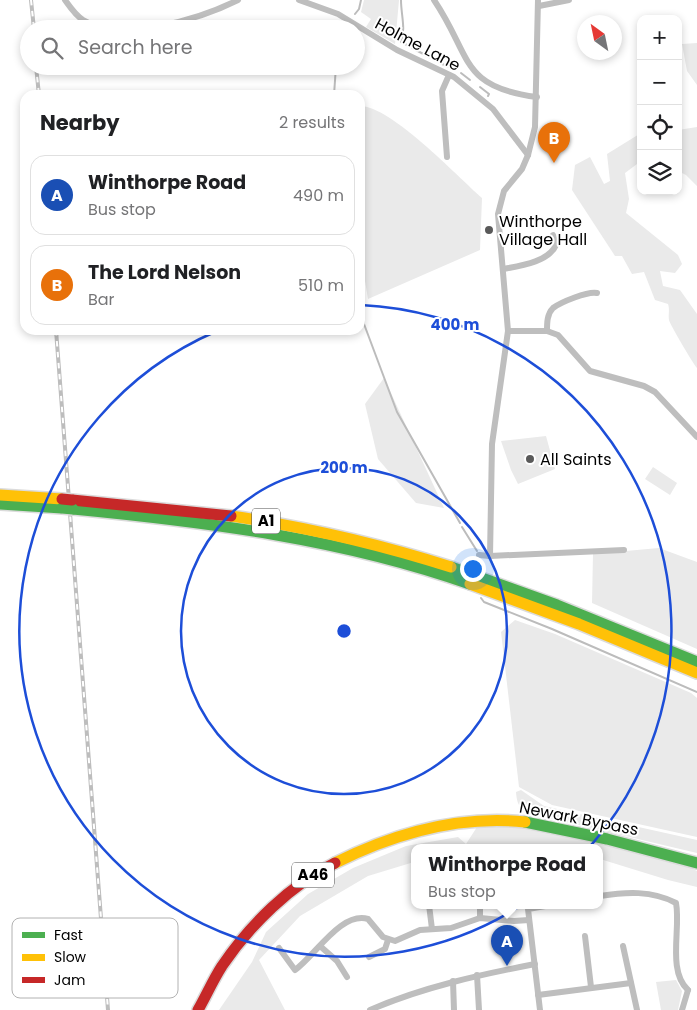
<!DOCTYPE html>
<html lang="en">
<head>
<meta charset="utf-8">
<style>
  body { margin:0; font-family:Poppins,sans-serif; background:#f6f6f6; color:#202124 }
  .controls { position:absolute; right:15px; top:15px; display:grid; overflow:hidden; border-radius:10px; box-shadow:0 2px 8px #0003 }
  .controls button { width:45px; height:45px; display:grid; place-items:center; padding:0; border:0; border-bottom:1px solid #e0e0e0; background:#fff; color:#202124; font:25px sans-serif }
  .compass { position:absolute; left:577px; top:15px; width:45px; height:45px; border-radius:50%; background:#fff; box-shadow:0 2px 8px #0003; rotate:327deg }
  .you { position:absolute; left:472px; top:568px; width:18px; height:18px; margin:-12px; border:4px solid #fff; border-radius:50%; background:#1a73e8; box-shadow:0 0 0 8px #1a73e833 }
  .badge { display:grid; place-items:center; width:32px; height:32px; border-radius:50%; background:#d93025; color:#fff; font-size:16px; font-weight:700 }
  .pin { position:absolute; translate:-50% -41px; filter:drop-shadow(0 1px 2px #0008) }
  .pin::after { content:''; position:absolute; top:26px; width:18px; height:15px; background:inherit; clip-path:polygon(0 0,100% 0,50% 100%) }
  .popup { position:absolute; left:411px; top:844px; width:192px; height:65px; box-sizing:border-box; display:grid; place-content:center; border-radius:10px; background:#fff; filter:drop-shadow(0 1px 4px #0005); font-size:16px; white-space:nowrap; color:#757577 }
  .popup b { font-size:19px; color:#202124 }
  .popup::after { content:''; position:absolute; left:50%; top:100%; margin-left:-10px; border:10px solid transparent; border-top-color:#fff }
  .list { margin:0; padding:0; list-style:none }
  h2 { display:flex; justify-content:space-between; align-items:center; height:65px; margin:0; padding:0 20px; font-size:21px }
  h2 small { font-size:16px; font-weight:400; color:#757577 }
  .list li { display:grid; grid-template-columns:32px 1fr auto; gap:15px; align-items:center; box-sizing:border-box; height:80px; margin:0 10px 10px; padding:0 10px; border:1px solid #e0e0e0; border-radius:15px }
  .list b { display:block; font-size:19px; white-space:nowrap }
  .list p { margin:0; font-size:16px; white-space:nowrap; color:#757577 }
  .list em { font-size:16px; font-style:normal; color:#757577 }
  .icon { flex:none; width:28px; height:28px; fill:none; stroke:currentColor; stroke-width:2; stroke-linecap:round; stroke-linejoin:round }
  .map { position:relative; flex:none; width:697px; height:1010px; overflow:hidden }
  .search { position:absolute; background:#fff; box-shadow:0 2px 8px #0003; left:20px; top:20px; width:345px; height:55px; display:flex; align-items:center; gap:12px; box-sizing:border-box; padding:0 18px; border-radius:28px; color:#757577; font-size:19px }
  .panel { position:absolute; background:#fff; box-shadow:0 2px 8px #0003; left:20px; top:90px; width:345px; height:245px; border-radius:15px }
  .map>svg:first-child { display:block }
  .green { fill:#eaeaea }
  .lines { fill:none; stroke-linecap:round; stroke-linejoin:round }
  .stream { stroke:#bcbcbc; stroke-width:2 }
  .fast-casing { stroke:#dbdbdb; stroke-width:14 }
  .slow-casing { stroke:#dbdbdb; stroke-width:14 }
  .jam-casing { stroke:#dbdbdb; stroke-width:14 }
  .street { stroke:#bebebe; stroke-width:6 }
  .fast { stroke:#4caf50; stroke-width:11 }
  .slow { stroke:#ffc107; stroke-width:11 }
  .jam { stroke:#c62828; stroke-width:11 }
  .rail-casing { stroke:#bdbdbd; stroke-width:4 }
  .rail { stroke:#fff; stroke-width:2; stroke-dasharray:5.5; stroke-linecap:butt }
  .fast-bridge-casing { stroke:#dbdbdb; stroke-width:14; stroke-linecap:butt }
  .jam-bridge-casing { stroke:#dbdbdb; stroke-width:14; stroke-linecap:butt }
  .fast-bridge { stroke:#4caf50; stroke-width:11 }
  .jam-bridge { stroke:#c62828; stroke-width:11 }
  .ring { fill:none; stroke:#1d4ed8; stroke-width:2.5 }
  .poi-dot { fill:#595959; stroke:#fff; stroke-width:2 }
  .labels { text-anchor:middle; stroke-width:4; stroke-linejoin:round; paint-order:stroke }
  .shield { fill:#fff; stroke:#4c4c4c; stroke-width:1 }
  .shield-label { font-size:15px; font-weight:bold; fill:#000 }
  .street-label { font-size:16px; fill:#000; stroke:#fff }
  .poi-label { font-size:16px; fill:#000; stroke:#fff; text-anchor:start }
  .key { fill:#fff; stroke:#b2b2b2; stroke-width:1 }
  .key-label { font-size:14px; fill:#000 }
  .centre { fill:#1d4ed8; stroke:#fff; stroke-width:2.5 }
  .ring-label { font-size:15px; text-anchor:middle; font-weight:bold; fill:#1d4ed8; stroke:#fff; stroke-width:4; stroke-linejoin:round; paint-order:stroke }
</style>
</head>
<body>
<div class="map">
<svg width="697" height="1010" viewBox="0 0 697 1010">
  <rect width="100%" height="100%" fill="#fff"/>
  <g class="green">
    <path d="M364 0H399L395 44 366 27 371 19 361 12Z"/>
    <path d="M697 43V85L687 71 682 44Z"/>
    <path d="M360 106C391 106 457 176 482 198L480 250 368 299 360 251Z"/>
    <path d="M697 127V186L686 175 678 171V130Z"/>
    <path d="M641 133V161L625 173 629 199 626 213 678 255 682 264 675 273 660 271 663 286 680 290 697 314V368C694 365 669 323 669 320 668 314 670 310 668 304L655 300 644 272 632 274 622 256H615L572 190 575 165 590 157 604 184 610 181 607 154Z"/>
    <path d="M384 378 444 508 416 503 378 459 365 404Z"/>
    <path d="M546 436 555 469 518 484 511 470 501 441Z"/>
    <path d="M653 467 677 483 670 495 645 479Z"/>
    <path d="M659 548 697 562V649L592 603 593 554Z"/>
    <path d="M515 620 555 634 691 693 697 698V837L552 805 519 787 501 632Z"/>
    <path d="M521 790 544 806 697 840V853L532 814C519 809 517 804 516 792Z"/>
    <path d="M516 826 563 834 679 862 697 871V887L668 880 600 859V847H414V862L368 876 300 916 259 960 285 1010H219L252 962 266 932 308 894 353 868 406 846 458 837 466 844 477 827Z"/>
    <path d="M676 980 682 991 678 1010H661L656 982Z"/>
  </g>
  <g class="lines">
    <g class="stream">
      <path d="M401 0C401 15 406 28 401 42L409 46"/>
      <path d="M355 14 359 9 361 0"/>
      <path d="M343 29 345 25"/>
      <path d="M412 48 448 67"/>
      <path d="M461 73 470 80"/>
      <path d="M480 87 489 94 488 96"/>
      <path d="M334 95 336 66"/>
      <path d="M360 304 364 324 397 412 460 523"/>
      <path d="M462 527 477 551"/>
      <path d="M481 598 484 602 552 629 697 692"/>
    </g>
    <defs>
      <g id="fast">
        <path d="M0 504 62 508"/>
        <path d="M73 509C208 522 342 539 470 584"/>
        <path d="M451 567 557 605 697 662"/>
        <path d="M525 822 607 839 697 863"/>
      </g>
      <g id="slow">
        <path d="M0 495 62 499"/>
        <path d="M231 516C306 527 379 544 451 567"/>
        <path d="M470 584 579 624 697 673"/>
        <path d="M335 863C395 833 458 815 525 822"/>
      </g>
      <g id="jam">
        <path d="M72 500 231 516"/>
        <path d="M198 1010C206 996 213 980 222 966 250 925 290 885 335 863"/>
      </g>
    </defs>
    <use href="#fast" class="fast-casing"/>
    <use href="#slow" class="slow-casing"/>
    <use href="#jam" class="jam-casing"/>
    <g class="street">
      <path d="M65 0C70 7 75 15 83 20 121 44 202 18 238 0"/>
      <path d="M299 0 338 14 397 50 454 77 493 109 528 155"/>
      <path d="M434 0C472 56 459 87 537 97"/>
      <path d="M539 6 569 0"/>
      <path d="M447 157 442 91 449 75"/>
      <path d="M503 269C519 266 549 262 556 245L553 235"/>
      <path d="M508 331H547L558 335 590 371 644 386 655 392 697 437"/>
      <path d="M547 331C547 323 547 314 553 308 561 302 588 291 597 293"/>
      <path d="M479 555 490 556 492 444 508 331 498 214 504 191 522 169 528 155 535 127 538 0"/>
      <path d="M490 556 624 550"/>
      <path d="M600 896C625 892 652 890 676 903 681 928 667 971 688 990"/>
      <path d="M429 905 432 929"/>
      <path d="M480 905V918"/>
      <path d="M585 936 591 987"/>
      <path d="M320 946 337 961 347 977"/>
      <path d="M623 946 637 1010"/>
      <path d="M279 948 295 970C315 956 341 911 368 919L383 937 395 941 420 930 451 928 480 918 514 921 529 920"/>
      <path d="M369 957 385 949 388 940"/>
      <path d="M477 975 479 1010"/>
      <path d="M453 981 454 1010"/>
      <path d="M538 995 631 983"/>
      <path d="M370 1010C423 987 479 975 535 964"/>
      <path d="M540 1010 528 909 551 905"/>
      <path d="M682 1010 688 990"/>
    </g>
    <use href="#fast" class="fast"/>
    <use href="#slow" class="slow"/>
    <use href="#jam" class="jam"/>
    <defs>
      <g id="rail">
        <path d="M31 0 34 29"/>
        <path d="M36 66 39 95"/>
        <path d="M56 330 108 1010"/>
      </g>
    </defs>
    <use href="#rail" class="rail-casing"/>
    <use href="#rail" class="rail"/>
    <defs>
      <path id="fast-bridge" d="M62 508 73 509"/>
      <path id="jam-bridge" d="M62 499 72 500"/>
    </defs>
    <use href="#fast-bridge" class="fast-bridge-casing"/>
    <use href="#jam-bridge" class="jam-bridge-casing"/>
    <use href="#fast-bridge" class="fast-bridge"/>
    <use href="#jam-bridge" class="jam-bridge"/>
  </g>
  <g class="ring">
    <circle cx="344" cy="631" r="163"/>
    <path d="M361 305A326 326 0 1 1 217 331"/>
  </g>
  <g class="poi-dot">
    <circle cx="489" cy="230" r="5"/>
    <circle cx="530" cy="459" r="5"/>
  </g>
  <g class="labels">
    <g class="shield">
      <rect x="252" y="508.5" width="28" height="25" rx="4"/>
      <rect x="292" y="862.5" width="42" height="25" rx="4"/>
    </g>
    <g class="shield-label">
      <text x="266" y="526">A1</text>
      <text x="313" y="880">A46</text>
    </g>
    <g class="street-label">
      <text transform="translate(418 44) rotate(28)" y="6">Holme Lane</text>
      <text transform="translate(579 818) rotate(11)" y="6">Newark Bypass</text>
    </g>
    <g class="poi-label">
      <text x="499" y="227">Winthorpe<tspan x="499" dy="18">Village Hall</tspan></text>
      <text x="540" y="465">All Saints</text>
    </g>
  </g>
  <rect x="12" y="918" width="166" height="80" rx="8" class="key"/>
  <rect x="22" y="932" width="23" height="6" fill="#4caf50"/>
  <rect x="22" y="954" width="23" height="7" fill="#ffc107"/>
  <rect x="22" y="977" width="23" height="6" fill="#c62828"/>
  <g class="key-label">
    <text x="54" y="940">Fast</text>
    <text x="54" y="962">Slow</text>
    <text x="54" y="985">Jam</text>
  </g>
  <circle cx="344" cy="631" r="8" class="centre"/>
  <g class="ring-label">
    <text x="455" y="330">400 m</text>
    <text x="344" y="473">200 m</text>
  </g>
</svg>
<div class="controls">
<button>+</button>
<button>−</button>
<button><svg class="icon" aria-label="locate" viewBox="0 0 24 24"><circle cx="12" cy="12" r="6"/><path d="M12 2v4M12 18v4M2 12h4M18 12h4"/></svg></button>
<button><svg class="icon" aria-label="layers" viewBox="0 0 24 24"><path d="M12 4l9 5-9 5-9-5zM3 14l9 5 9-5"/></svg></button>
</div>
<svg class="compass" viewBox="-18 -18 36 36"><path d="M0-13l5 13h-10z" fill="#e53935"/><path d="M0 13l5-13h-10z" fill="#757577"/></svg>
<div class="you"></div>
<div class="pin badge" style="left:507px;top:966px;background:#1a4fb4">A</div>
<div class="popup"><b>Winthorpe Road</b>Bus stop</div>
<div class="pin badge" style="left:554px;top:163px;background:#e8710a">B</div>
<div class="search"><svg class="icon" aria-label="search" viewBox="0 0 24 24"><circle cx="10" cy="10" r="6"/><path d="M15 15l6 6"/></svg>Search here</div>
<section class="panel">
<h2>Nearby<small>2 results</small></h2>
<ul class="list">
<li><span class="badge" style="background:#1a4fb4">A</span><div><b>Winthorpe Road</b><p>Bus stop</p></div><em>490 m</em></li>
<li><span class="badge" style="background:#e8710a">B</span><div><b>The Lord Nelson</b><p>Bar</p></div><em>510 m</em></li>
</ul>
</section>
</div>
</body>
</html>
